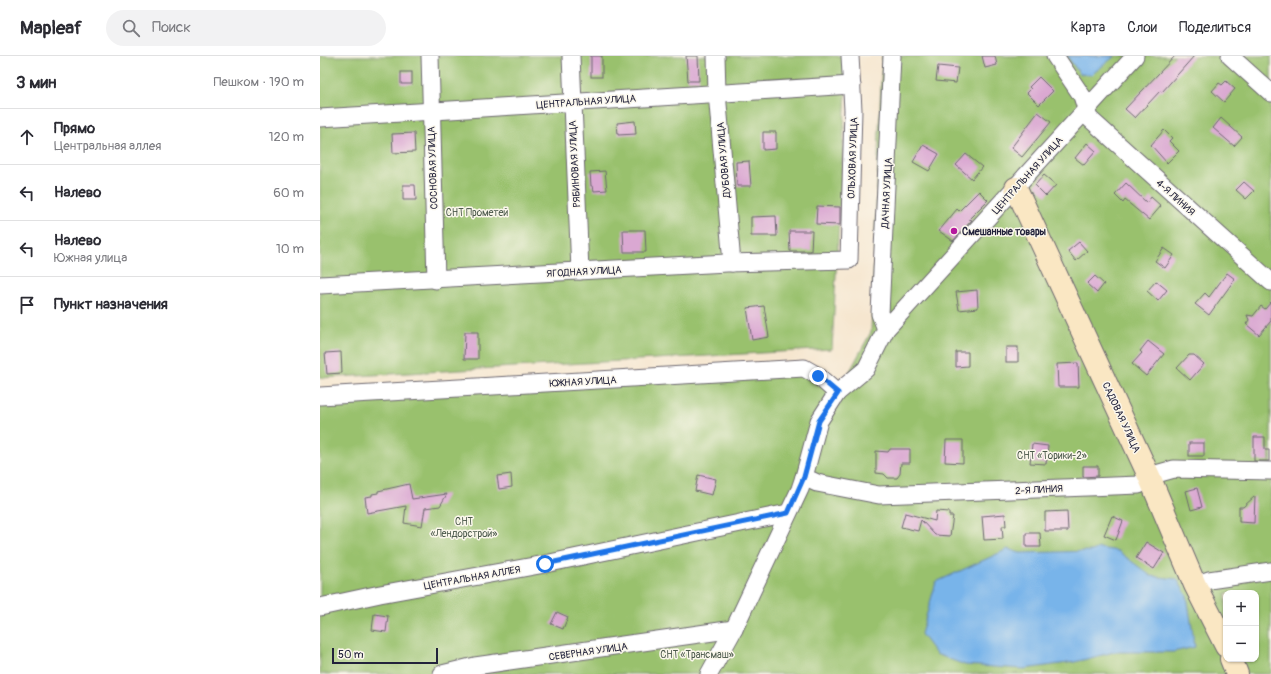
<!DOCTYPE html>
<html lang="ru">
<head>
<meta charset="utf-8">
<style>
  body { margin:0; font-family:Pangolin,sans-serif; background:#f2f2f3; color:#2b2b33 }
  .controls { position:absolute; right:12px; bottom:12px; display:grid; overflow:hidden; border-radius:8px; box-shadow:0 1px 3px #0004 }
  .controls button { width:36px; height:36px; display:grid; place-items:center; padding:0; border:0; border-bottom:1px solid #e1e1e2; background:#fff; color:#2b2b33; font:20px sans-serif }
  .scale { position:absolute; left:12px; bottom:10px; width:106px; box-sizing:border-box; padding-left:4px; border:2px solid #22223b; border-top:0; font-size:11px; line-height:14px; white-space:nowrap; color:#22223b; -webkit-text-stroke:3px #fbf7ec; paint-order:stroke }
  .stop { position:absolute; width:12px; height:12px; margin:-9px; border:3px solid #1a73e8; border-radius:50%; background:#fff }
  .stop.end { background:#1a73e8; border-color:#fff; box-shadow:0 1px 4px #0008 }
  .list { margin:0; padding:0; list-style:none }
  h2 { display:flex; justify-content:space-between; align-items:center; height:52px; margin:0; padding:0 16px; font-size:17px }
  h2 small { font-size:13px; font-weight:400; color:#7c7c81 }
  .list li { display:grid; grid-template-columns:26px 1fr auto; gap:12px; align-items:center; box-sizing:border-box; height:56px; padding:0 16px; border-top:1px solid #e1e1e2 }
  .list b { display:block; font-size:15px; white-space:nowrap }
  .list p { margin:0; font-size:13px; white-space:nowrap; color:#7c7c81 }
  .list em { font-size:13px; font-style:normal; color:#7c7c81 }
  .icon { flex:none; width:22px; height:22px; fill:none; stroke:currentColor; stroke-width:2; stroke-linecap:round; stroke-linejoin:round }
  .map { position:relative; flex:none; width:951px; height:618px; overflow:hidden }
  header { display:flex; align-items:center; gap:24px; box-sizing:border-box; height:56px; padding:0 20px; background:#fff; border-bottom:1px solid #e1e1e2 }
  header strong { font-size:19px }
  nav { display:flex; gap:22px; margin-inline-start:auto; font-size:14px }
  .search { width:280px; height:36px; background:#f2f2f3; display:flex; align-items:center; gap:10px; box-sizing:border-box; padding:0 14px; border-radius:22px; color:#7c7c81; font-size:15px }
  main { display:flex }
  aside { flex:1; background:#fff }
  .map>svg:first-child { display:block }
  .green { fill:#99c16d; stroke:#5e7254; fill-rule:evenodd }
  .water { fill:#78b4ea; stroke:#4d6b92 }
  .building { fill:#daa8d2 }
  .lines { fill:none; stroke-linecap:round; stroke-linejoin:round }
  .street-casing { stroke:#6c676f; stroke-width:19 }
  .secondary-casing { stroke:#6c676f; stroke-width:24 }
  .street { stroke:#fff; stroke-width:17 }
  .secondary { stroke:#fae7c3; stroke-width:22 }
  .route { stroke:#1a73e8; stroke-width:5 }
  .poi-dot { fill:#b5179e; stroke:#fbf7ec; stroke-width:1.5 }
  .labels { text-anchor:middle; stroke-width:3; stroke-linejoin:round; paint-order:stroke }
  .street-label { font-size:10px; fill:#22223b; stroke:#fbf7ec }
  .park-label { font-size:10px; fill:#4c5a4c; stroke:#fbf7ec }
  .poi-label { font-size:10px; font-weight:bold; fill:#22223b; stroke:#fbf7ec; text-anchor:start }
</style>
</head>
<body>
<header>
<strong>Mapleaf</strong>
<div class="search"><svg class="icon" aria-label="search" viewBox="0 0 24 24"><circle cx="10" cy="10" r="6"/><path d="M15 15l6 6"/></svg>Поиск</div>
<nav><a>Карта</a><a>Слои</a><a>Поделиться</a></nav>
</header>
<main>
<aside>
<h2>3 мин<small>Пешком · 190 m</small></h2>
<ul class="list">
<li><svg class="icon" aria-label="ahead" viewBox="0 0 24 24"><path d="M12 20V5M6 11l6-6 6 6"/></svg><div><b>Прямо</b><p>Центральная аллея</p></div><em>120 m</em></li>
<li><svg class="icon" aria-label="left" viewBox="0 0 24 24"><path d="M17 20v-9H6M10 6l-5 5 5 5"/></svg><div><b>Налево</b></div><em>60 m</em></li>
<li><svg class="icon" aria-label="left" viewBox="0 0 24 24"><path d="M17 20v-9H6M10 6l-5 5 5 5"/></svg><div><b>Налево</b><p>Южная улица</p></div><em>10 m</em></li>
<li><svg class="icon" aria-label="arrive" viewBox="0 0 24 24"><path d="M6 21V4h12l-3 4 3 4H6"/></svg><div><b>Пункт назначения</b></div></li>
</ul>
</aside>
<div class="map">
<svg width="951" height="618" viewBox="0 0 951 618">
  <rect width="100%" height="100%" fill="#fbf7ec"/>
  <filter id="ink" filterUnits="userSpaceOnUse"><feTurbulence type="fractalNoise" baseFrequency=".025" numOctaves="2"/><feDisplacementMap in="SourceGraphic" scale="8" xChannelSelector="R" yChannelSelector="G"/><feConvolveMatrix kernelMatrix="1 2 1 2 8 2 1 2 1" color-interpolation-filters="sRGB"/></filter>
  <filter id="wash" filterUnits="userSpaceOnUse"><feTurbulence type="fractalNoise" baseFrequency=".012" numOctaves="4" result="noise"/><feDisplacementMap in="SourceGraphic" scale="16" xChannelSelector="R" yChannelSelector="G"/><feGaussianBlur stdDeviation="0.9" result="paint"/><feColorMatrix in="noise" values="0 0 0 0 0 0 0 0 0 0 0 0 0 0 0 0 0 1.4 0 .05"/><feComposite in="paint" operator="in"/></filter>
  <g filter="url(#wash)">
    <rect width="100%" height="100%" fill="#f6e6cf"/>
    <g class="green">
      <path d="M0 0H528L512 293 0 322Z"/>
      <path d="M562 0H951V618H0V340L484 312 518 337 551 276ZM906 537H936V603H906Z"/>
    </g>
    <g class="water">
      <path d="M747 0H795L771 19 760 18Z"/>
      <path d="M779 492 798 495 831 520 857 523 867 540 875 591 853 596H794L755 606 704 613 645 609 616 598 601 578 616 526 688 493 700 497 772 495Z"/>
    </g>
    <g id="blocks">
      <g class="building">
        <rect x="271" y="0" width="11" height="21"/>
        <path d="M366 0H378L379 25H368Z"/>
        <path d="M662 0H675L677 9 665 12Z"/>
        <path d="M855 0H874L842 36 840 35 815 62 805 53Z"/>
        <path d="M618 10 638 12 636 27 616 25Z"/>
        <rect x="81" y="16" width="11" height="12"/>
        <path d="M719 21 733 35 719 49 707 37 711 33 709 31Z"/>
        <path d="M906 25 915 33 904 46 892 35 899 27 902 29Z"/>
        <path d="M718 56 731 66 702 101 691 92Z"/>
        <path d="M901 62 922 81 914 90 893 72Z"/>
        <path d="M315 65 316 78 298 79 297 67Z"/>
        <path d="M844 74 852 82 849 85 859 95 847 107 831 89Z"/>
        <path d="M443 76H456V93L443 94Z"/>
        <path d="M94 77 95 96 73 97 72 78Z"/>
        <path d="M767 87 776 95 764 109 755 102Z"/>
        <path d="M603 89 619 98 609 115 593 106Z"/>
        <path d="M646 98 662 111 652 123 636 109Z"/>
        <path d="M429 105 431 130H417L416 106Z"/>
        <path d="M285 115 287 134 274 135 273 130H271L270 116Z"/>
        <path d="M724 119 736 129 726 140 715 129Z"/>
        <path d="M924 126 934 135 926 143 916 134Z"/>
        <path d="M806 127 827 147 831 141 841 150 829 164 805 144 803 147 795 139Z"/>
        <path d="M83 129H95L96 144H83Z"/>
        <path d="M659 135 668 144 649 163 652 164 633 185 619 175 637 153 639 155Z"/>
        <path d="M497 150 520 151V169L496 168Z"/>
        <path d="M456 160 457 180H431V161Z"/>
        <path d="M303 174H325L326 196H304Z"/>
        <path d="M469 175H492L491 195H470Z"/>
        <path d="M759 186 767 195 756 205 748 195Z"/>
        <path d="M844 192 854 199 845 212 835 205Z"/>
        <path d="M907 217 915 223 889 259 875 248 885 237 889 241Z"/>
        <path d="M775 220 784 228 777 237 767 228Z"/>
        <path d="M836 225 847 234 838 245 827 235Z"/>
        <path d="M657 234 658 252 639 254 636 236Z"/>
        <path d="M951 246V265L939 279 926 268 929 264 927 259 933 260 941 250 945 253Z"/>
        <path d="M444 250 449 281 432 284 427 252Z"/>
        <path d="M145 276H158V303H144Z"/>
        <path d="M828 285 844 298 826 320 812 308 822 297 820 295Z"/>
        <rect x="686" y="291" width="12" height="15"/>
        <path d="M21 296 22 317 7 318 5 297Z"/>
        <path d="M636 296H648V310L636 311Z"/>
        <path d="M869 299H874L884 308 870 324 857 312Z"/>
        <path d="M758 307 759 331H738L737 308Z"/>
        <path d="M934 381H945V394H949V405H934Z"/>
        <path d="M626 384H643V407L625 406Z"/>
        <rect x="869" y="387" width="15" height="13"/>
        <path d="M712 388 728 390 726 408 710 407Z"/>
        <path d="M570 393H590V407H581L580 418 577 422H568L564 418 556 417V395L568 396Z"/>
        <path d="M763 410H778V420L763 421Z"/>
        <path d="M191 418 192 431 179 433 177 420Z"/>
        <path d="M378 419 396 423 392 439 375 435Z"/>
        <path d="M89 428 92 443 127 438 120 450 105 452 102 470 84 467 86 450 47 457 45 441 52 440V438L58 437V435Z"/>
        <path d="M877 432 882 451 871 454 866 435Z"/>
        <path d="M935 440 934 467 919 466V451H923Z"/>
        <path d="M616 455 629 456V460H633L630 480 615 479 601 464 598 475 581 471 585 457 615 465Z"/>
        <path d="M747 455 748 475H725V456Z"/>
        <path d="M685 458 686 470H682L683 483 664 484 662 460Z"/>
        <path d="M792 460 803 465 796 484 784 479Z"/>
        <path d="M706 477H720L721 491H706Z"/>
        <path d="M826 486 844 497 834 513 816 502Z"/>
        <path d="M237 556 248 561 243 573 231 568Z"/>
        <path d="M54 558 68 560 66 576 52 574Z"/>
      </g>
    </g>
  </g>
  <g filter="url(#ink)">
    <use href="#blocks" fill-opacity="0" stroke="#6c676f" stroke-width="1"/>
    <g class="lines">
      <defs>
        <g id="street">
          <path d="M110 0 116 224"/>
          <path d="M251 0 260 215"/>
          <path d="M396 0 397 37 412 207"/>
          <path d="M735 0 762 40 769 62 951 226"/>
          <path d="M910 0 951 37"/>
          <path d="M0 62 532 29"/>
          <path d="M0 229 407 207 529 204 533 54 530 0"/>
          <path d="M566 273 560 258 572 0"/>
          <path d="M0 340 484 312 498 320 517 337"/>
          <path d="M484 421 497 427 559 439 819 429 829 420 854 413 951 415"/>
          <path d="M875 529 889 524 951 515"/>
          <path d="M0 551 60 538 225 508 468 457"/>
          <path d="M122 618 155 610 414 573"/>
          <path d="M389 618 414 573 480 433 484 421 499 365 517 337 546 313 566 273 815 0"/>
        </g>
        <g id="secondary">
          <path d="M696 132 829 420 875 529 906 590"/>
          <path d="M911 603 917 618"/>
        </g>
      </defs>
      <use href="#street" class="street-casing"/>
      <use href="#secondary" class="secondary-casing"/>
      <use href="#street" class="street"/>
      <use href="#secondary" class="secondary"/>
    </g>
  </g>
  <g class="lines" filter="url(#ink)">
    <path class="route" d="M225 508 468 457 484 421 499 365 518 337 498 320"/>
  </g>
  <circle class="poi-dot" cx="634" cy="175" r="4"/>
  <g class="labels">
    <g class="street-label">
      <text transform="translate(266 45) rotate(-4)" y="4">ЦЕНТРАЛЬНАЯ УЛИЦА</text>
      <text transform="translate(532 102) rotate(-88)" y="4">ОЛЬХОВАЯ УЛИЦА</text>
      <text transform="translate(403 104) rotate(-95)" y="4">ДУБОВАЯ УЛИЦА</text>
      <text transform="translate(254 108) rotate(-93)" y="4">РЯБИНОВАЯ УЛИЦА</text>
      <text transform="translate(112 112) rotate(-92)" y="4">СОСНОВАЯ УЛИЦА</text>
      <text transform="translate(707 119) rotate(-48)" y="4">ЦЕНТРАЛЬНАЯ УЛИЦА</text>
      <text transform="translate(566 137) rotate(-87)" y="4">ДАЧНАЯ УЛИЦА</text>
      <text transform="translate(856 141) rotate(42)" y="4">4-Я ЛИНИЯ</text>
      <text transform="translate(264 215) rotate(-3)" y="4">ЯГОДНАЯ УЛИЦА</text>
      <text transform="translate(263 325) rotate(-3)" y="4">ЮЖНАЯ УЛИЦА</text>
      <text transform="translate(802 361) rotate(65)" y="4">САДОВАЯ УЛИЦА</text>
      <text transform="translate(719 433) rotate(-3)" y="4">2-Я ЛИНИЯ</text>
      <text transform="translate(152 521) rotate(-10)" y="4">ЦЕНТРАЛЬНАЯ АЛЛЕЯ</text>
      <text transform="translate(268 595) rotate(-8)" y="4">СЕВЕРНАЯ УЛИЦА</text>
    </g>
    <g class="park-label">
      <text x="157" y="160">СНТ Прометей</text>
      <text x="732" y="403">СНТ «Торики-2»</text>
      <text x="144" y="469">СНТ<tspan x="144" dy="12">«Лендорстрой»</tspan></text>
      <text x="377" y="602">СНТ «Трансмаш»</text>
    </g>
    <g class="poi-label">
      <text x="642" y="179">Смешанные товары</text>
    </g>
  </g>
</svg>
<div class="controls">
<button>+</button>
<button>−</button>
</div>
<div class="scale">50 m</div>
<div class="stop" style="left:225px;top:508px"></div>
<div class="stop end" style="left:498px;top:320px"></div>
</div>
</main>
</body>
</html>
